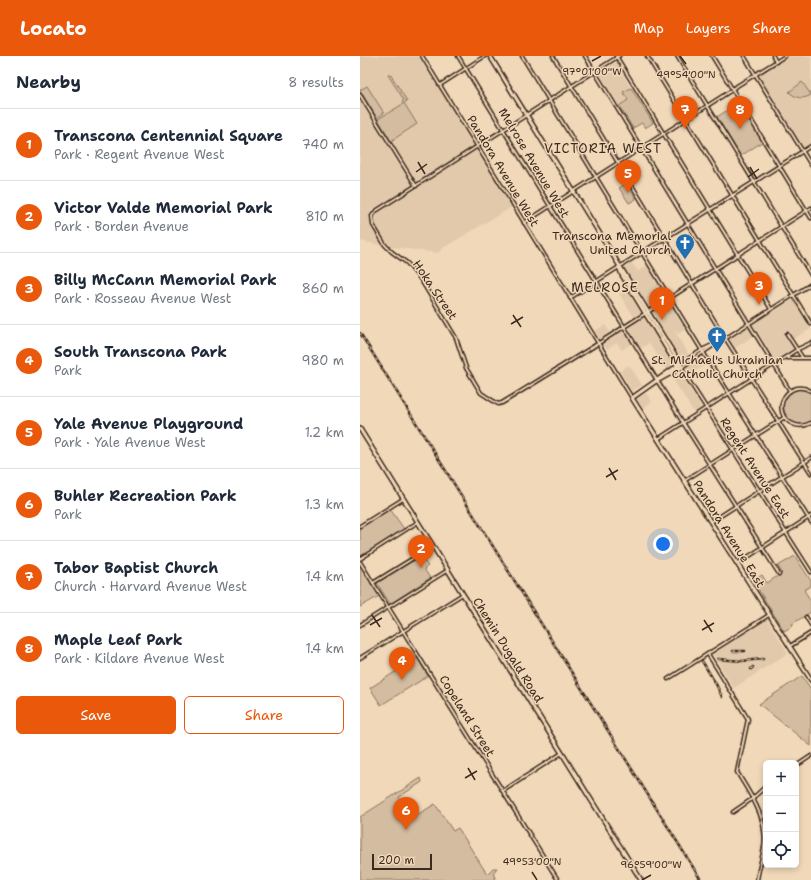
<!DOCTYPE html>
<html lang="en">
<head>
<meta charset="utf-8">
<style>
  body { margin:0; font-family:"Shantell Sans",sans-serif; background:#f2f2f3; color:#1f2937 }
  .controls { position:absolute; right:12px; bottom:12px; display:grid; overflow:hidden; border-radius:6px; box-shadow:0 2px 6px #0003 }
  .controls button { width:36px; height:36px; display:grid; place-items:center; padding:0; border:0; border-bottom:1px solid #e0e1e3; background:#fff; color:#1f2937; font:20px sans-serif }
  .scale { position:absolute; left:12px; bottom:10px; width:60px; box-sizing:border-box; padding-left:4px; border:2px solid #3b2a1e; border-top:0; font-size:11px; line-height:14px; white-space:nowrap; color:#3b2a1e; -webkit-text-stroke:3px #f1d8b9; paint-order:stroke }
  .you { position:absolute; left:303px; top:488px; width:14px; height:14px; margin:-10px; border:3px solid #fff; border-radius:50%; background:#1a73e8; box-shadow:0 0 0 6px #1a73e833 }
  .badge { display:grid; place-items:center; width:26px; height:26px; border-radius:50%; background:#ea580c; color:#fff; font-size:13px; font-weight:700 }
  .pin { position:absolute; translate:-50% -33px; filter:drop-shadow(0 1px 2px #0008) }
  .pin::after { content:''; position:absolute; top:21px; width:14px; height:12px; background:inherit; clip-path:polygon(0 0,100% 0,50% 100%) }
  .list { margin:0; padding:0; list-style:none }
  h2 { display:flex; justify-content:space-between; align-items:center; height:52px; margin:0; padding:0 16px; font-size:17px }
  h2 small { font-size:13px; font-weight:400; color:#747a83 }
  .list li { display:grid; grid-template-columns:26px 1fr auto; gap:12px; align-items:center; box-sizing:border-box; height:72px; padding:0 16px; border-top:1px solid #e0e1e3 }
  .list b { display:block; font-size:15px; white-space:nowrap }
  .list p { margin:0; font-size:13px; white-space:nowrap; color:#747a83 }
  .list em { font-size:13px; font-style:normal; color:#747a83 }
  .actions { display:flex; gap:8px; padding:12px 16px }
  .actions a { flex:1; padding:9px 0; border:1px solid #ea580c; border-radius:6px; text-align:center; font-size:14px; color:#ea580c }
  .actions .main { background:#ea580c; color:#fff }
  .icon { flex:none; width:22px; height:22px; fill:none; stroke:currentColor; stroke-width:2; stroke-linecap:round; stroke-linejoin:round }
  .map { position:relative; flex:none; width:451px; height:824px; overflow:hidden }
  header { display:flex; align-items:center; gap:24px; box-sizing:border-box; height:56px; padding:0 20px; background:#ea580c; color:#fff }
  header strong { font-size:19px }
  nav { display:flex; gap:22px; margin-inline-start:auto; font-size:14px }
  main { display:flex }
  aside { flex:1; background:#fff }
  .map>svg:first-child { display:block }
  .built { fill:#e2c9ac }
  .green { fill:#d3bca0; stroke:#87735f }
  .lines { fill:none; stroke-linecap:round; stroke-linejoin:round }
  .minor-casing { stroke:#3b2a1e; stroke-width:5 }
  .major-casing { stroke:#3b2a1e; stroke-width:6 }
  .minor { stroke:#f1d8b9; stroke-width:2 }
  .major { stroke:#f1d8b9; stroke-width:3 }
  .rail-casing { stroke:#3b2a1e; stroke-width:2.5 }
  .rail { stroke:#f1d8b9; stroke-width:1; stroke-dasharray:3; stroke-linecap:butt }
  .ticks { fill:none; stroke:#3b2a1e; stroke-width:1.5 }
  .labels { text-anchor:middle; stroke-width:3; stroke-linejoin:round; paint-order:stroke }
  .street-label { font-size:12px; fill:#3b2a1e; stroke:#f1d8b9 }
  .poi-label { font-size:12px; fill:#3b2a1e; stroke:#f1d8b9; text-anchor:end }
  .neighbourhood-label { font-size:13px; letter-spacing:1px; fill:#3b2a1e; stroke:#f1d8b9 }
  .ticks-label { font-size:10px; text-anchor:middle; fill:#3b2a1e; stroke:#f1d8b9; stroke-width:3; stroke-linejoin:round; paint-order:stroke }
</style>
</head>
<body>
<header>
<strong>Locato</strong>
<nav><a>Map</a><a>Layers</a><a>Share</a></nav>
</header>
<main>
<aside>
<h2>Nearby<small>8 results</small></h2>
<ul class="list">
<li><span class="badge">1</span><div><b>Transcona Centennial Square</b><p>Park · Regent Avenue West</p></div><em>740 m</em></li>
<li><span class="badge">2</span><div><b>Victor Valde Memorial Park</b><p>Park · Borden Avenue</p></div><em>810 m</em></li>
<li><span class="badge">3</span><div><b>Billy McCann Memorial Park</b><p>Park · Rosseau Avenue West</p></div><em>860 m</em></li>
<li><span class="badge">4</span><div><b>South Transcona Park</b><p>Park</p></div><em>980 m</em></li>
<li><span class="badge">5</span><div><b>Yale Avenue Playground</b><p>Park · Yale Avenue West</p></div><em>1.2 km</em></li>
<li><span class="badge">6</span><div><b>Buhler Recreation Park</b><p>Park</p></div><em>1.3 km</em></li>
<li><span class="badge">7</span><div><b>Tabor Baptist Church</b><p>Church · Harvard Avenue West</p></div><em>1.4 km</em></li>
<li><span class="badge">8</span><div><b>Maple Leaf Park</b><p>Park · Kildare Avenue West</p></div><em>1.4 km</em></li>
</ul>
<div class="actions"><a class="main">Save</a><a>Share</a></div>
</aside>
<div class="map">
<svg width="451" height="824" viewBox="0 0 451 824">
  <rect width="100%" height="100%" fill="#f1d8b9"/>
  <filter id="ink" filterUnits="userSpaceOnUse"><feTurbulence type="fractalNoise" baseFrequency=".025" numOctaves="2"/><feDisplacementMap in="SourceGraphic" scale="8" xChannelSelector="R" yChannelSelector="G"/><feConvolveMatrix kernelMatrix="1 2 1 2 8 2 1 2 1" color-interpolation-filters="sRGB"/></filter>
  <g filter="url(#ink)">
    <g class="built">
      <path d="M0 0H59L152 151 83 192 78 197 25 190 0 185Z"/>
      <path d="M425 0H451V90L442 95 395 19Z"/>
      <path d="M256 6 271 32 263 36 268 44 259 50 239 17Z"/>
      <path d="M272 207 278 215 289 208 305 234 298 238 301 244 297 246 300 252 309 246 325 273 318 278 316 275H315L329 299 321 304 264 212Z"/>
      <path d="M267 233 282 256 274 261 259 238Z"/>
      <path d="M432 243 451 273 431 284 436 293 416 305 398 277 375 292 369 283Z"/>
      <path d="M285 261 314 309 306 313 289 287 280 293 275 285 262 294 257 287 247 293 244 288Z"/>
      <path d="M245 269 250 276 240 283 235 275Z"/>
      <path d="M342 301 347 308 330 318 325 312Z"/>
      <path d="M269 309 282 329 272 335 260 315Z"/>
      <path d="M318 318H321L342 352 334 357 311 320Z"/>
      <path d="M286 337 292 346 283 352 277 343Z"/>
      <path d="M406 562 428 597 374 632 352 597Z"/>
    </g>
    <g class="green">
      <path d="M28 19H31L47 45 44 47 57 68 31 85 18 63 43 48 42 45 44 44Z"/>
      <path d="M442 26 443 27 451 39C442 44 436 42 429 36Z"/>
      <path d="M7 30 24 57 17 62 0 34Z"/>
      <path d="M271 32 293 67 285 72 282 67 273 72 259 50 268 44 263 36Z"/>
      <path d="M378 47 402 86 381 100 357 61Z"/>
      <path d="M267 127 276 143 269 147 259 132Z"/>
      <path d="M436 333H443L451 336V365C428 378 411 343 436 333Z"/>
      <path d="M30 453 44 473 0 501V472Z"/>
      <path d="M60 500 68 510 64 513 70 522 30 548 17 527Z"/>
      <path d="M435 500 451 525V530L444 534 451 545V556L432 568 433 570 424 575 393 525 402 519 407 527 422 517 418 510Z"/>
      <path d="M0 506 21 539 0 551Z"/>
      <path d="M57 602 68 620 21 649 10 632Z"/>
      <path d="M442 620 451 633V690L399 648Z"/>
      <path d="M61 722 62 726 39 741 52 762 75 748 93 775 98 772 127 818 133 812H137L133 817 136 824H0V761Z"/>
    </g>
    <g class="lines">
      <defs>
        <g id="minor">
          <path d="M62 0 272 342"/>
          <path d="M98 0 322 365 419 518"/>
          <path d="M162 0 341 293 451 466"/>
          <path d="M193 0 357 269 451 417"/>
          <path d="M225 0 430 335"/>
          <path d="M256 0 411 253"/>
          <path d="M259 0 16 155 12 160 13 169 25 189 32 196 47 207 61 224 96 282 106 312 121 337 138 348 142 347 231 292 451 152"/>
          <path d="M287 0 451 268"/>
          <path d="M317 0 451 219"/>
          <path d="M352 0 451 162"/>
          <path d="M384 0 451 109"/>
          <path d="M413 0 416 6"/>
          <path d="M80 29 125 0"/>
          <path d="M372 33 425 0"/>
          <path d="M0 39 56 130"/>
          <path d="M164 167 372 34"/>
          <path d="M210 242 451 90"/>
          <path d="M427 278 442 301"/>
          <path d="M354 289 322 311 324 317 451 516"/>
          <path d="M427 302H451"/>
          <path d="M320 308 342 294 363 284 451 228"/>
          <path d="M451 335C426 321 409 358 433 368 439 371 445 370 451 367"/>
          <path d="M298 383 438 293 451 287"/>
          <path d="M324 425 425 361"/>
          <path d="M351 466 451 402"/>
          <path d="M0 470 43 443"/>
          <path d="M0 503 58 466"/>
          <path d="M0 506 198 824"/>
          <path d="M377 508 451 460"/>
          <path d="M13 527 73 490"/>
          <path d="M446 561 451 569"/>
          <path d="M0 569 88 514"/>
          <path d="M430 590 451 577"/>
          <path d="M348 598 388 663 377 716C388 735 402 754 404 775 407 791 399 809 397 824"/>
          <path d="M0 602 103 538"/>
          <path d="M308 623 409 559"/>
          <path d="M436 710 451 700"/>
          <path d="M143 735 202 697"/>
          <path d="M373 756 392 743 406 730"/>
        </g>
        <g id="major">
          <path d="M130 0 322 311 297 325"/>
          <path d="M259 211 262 219 318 311"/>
          <path d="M320 308 272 342 451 624"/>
          <path d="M0 373 281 824"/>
        </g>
      </defs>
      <use href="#minor" class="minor-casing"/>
      <use href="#major" class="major-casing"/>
      <use href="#minor" class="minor"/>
      <use href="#major" class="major"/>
      <defs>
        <g id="rail">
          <path d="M0 277 341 824"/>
          <path d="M373 595H385"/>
          <path d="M358 603 382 605 403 603"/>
          <path d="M342 605 356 628 362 641"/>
          <path d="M391 613 393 611"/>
        </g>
      </defs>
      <use href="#rail" class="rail-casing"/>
      <use href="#rail" class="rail"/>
    </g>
  </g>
  <path class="ticks" d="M320 0 326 8M232 5 241 0M58 106 65 118M390 111 397 123M56 116 67 108M388 121 399 113M153 259 161 271M151 268 163 261M249 412 256 424M246 421 258 414M12 559 20 571M344 564 352 576M10 569 22 562M342 574 354 567M108 712 115 724M105 722 117 715M172 816 177 824M282 824 291 819"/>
  <defs>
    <symbol id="church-pin" viewBox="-11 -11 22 30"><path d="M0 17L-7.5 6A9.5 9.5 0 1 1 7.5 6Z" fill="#1f6fb2" stroke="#f1d8b9"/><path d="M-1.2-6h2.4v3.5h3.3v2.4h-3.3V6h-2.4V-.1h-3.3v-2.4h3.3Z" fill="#fff"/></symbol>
  </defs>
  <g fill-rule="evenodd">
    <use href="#church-pin" x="314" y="176" width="22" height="30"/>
    <use href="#church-pin" x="346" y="269" width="22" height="30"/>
  </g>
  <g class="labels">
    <g class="street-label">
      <text transform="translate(174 107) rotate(59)" y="4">Melrose Avenue West</text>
      <text transform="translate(143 115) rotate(59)" y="4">Pandora Avenue West</text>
      <text transform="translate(75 234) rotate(56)" y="4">Hoka Street</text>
      <text transform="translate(395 412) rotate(57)" y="4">Regent Avenue East</text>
      <text transform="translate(369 478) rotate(58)" y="4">Pandora Avenue East</text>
      <text transform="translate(148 594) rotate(58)" y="4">Chemin Dugald Road</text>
      <text transform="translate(107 660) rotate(58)" y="4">Copeland Street</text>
    </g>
    <g class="poi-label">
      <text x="311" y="184">Transcona Memorial<tspan x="311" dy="14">United Church</tspan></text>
      <text x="357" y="308" text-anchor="middle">St. Michael's Ukrainian<tspan x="357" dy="14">Catholic Church</tspan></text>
    </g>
    <g class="neighbourhood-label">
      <text x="243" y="97">VICTORIA WEST</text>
      <text x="245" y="236">MELROSE</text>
    </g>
  </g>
  <g class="ticks-label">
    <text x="232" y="19">97°01'00"W</text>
    <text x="326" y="22">49°54'00"N</text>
    <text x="172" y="809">49°53'00"N</text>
    <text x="291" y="812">96°59'00"W</text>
  </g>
</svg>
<div class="controls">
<button>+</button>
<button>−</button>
<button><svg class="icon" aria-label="locate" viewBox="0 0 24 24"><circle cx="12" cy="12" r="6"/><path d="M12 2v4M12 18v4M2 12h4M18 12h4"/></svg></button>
</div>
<div class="scale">200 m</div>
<div class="you"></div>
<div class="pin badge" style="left:302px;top:264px">1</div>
<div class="pin badge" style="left:61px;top:512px">2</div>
<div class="pin badge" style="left:399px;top:249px">3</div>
<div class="pin badge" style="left:42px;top:624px">4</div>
<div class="pin badge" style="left:268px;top:137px">5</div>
<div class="pin badge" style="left:46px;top:774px">6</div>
<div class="pin badge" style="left:325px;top:73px">7</div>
<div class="pin badge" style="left:380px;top:73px">8</div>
</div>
</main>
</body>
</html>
